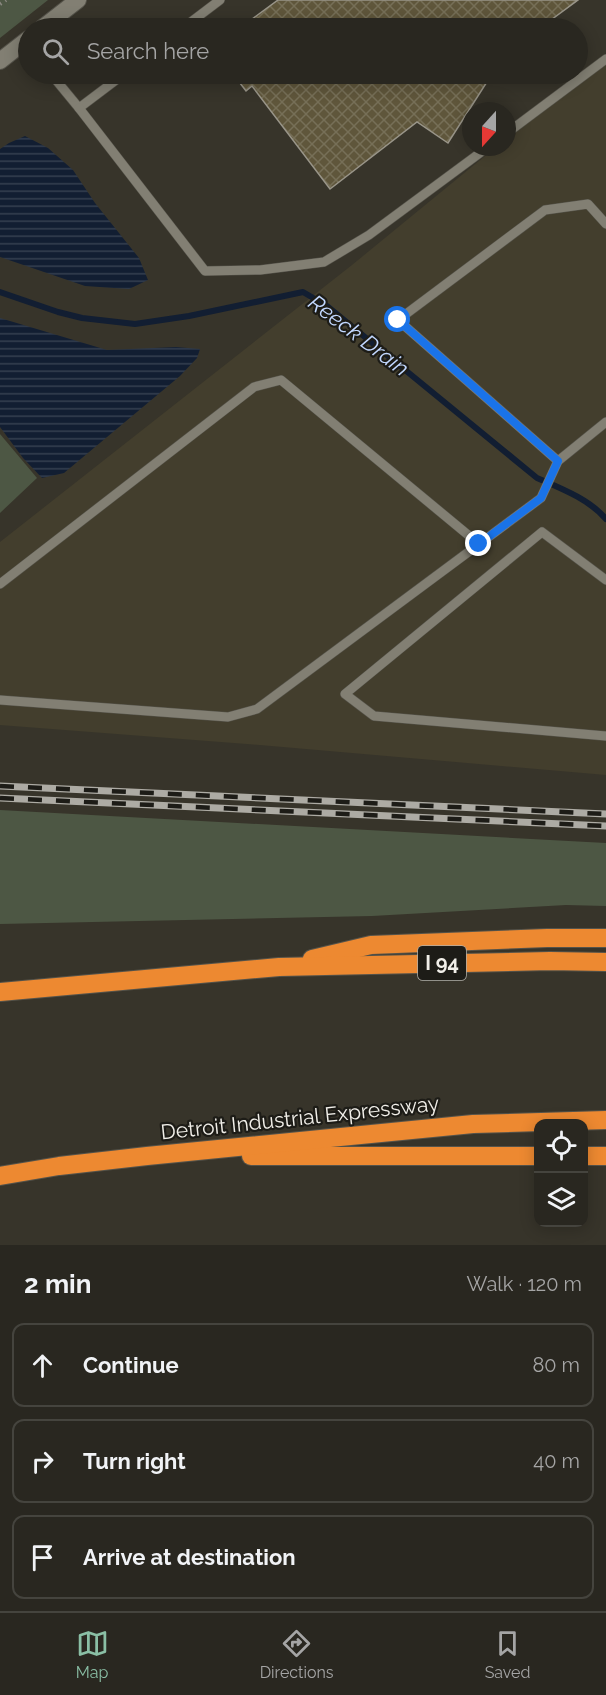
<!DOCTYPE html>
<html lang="en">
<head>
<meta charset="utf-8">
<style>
  body { margin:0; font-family:Raleway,sans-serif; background:#312f29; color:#f1f3f6 }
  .controls { position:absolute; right:18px; bottom:18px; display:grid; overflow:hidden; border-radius:12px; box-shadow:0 3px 15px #0003 }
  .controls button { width:54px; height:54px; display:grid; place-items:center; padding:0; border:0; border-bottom:2px solid #45443e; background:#292720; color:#f1f3f6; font:30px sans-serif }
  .compass { position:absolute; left:462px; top:102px; width:54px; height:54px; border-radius:50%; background:#292720; box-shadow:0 3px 15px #0003; rotate:201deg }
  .stop { position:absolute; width:18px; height:18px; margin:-14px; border:4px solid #1a73e8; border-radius:50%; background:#fff }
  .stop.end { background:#1a73e8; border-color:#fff; box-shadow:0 2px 6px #0008 }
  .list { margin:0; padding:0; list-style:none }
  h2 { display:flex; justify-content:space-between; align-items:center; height:78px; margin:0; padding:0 24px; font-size:26px }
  h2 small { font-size:20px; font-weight:400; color:#a5a5a5 }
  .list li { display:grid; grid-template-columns:39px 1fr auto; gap:18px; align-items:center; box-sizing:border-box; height:84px; margin:0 12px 12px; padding:0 12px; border:2px solid #45443e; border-radius:12px }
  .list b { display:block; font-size:22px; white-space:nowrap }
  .list em { font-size:20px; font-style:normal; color:#a5a5a5 }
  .icon { flex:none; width:33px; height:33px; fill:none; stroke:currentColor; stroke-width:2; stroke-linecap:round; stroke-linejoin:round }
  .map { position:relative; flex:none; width:606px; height:1245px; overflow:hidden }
  .search { position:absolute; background:#292720; box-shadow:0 3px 15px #0003; left:18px; right:18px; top:18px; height:66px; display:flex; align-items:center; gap:15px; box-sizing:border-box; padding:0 21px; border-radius:33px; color:#a5a5a5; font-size:22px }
  .sheet { height:366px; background:#292720 }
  nav { display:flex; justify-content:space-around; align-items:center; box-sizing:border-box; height:84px; border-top:2px solid #45443e; background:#292720; font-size:16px; color:#a5a5a5 }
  nav a { display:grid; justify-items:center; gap:3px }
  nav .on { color:#8abfa5 }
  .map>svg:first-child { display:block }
  .built { fill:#433e2d }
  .grass { fill:#4d5744 }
  .water { fill:url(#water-rules) }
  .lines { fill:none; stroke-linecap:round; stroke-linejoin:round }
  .stream { stroke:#121e32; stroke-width:6 }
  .building { fill:url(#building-cross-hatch); stroke:#999589; stroke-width:1.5 }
  .service-casing { stroke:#55534a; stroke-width:10 }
  .minor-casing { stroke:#55534a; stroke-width:18 }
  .motorway-casing { stroke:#55534a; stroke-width:20 }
  .path { stroke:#8a8880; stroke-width:4; stroke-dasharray:1.5 4.5; stroke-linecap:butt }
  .service { stroke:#827f73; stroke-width:9 }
  .minor { stroke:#827f73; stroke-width:16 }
  .motorway { stroke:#ed8931; stroke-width:18 }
  .rail-casing { stroke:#adaba4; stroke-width:7 }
  .rail { stroke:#1d1c17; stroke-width:4.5; stroke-dasharray:14; stroke-linecap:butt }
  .route { stroke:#1a73e8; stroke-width:8 }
  .labels { text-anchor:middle; stroke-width:4.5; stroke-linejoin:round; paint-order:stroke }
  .shield { fill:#1d1c17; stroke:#b1b0aa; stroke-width:1.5 }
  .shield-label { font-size:20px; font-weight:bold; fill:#f1efe9 }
  .street-label { font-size:21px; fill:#f1efe9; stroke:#1d1c17 }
  .water-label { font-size:22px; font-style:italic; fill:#c2d8ff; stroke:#1d1c17 }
</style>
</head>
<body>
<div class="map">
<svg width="606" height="1245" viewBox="0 0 606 1245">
  <defs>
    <pattern id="water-rules" width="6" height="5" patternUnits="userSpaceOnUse" patternTransform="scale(1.5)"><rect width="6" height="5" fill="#121e32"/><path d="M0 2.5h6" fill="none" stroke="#353f50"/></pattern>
    <pattern id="building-cross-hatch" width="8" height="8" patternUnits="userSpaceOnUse" patternTransform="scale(1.5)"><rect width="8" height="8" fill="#5f563b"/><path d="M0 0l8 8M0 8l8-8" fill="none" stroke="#766f57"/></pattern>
  </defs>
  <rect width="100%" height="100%" fill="#37342a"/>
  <path class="built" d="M606 57V775L247 744 0 725V542L352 265 496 147H507V138Z"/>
  <g class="grass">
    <path d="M0 0H48L0 38Z"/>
    <path d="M0 434 37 478 0 513Z"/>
    <path d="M0 810 606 843V906L566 905 372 916 0 924Z"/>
  </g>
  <g class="water">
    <path d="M25 136 48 148 73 170 95 203 139 258 148 280 129 289 85 286 0 257V149L9 143Z"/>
    <path d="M0 318 107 350 176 347 200 349 197 358 180 376 64 473 42 478 23 458 0 427Z"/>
  </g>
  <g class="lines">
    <path class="stream" d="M0 292 58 312 82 318 135 324 189 316 303 292 327 306 537 478C560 488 589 499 606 519"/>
  </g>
  <g class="building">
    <path d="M278 0H578L540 28H240Z"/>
    <path d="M233 74H492L448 143 417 122 330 189 252 86 246 91Z"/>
  </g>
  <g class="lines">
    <defs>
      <g id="service">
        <path d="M183 28 220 0"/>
        <path d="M51 74 79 108 124 74"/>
        <path d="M79 108 205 271 260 270 324 262 369 235 488 147"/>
        <path d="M507 133 606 59"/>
        <path d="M606 224 588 204 545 210 398 320 558 461 606 422"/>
        <path d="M606 580 542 532 345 694 374 716 606 736"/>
        <path d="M0 584 254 387 281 380 479 544"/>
        <path d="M0 700 228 717 257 709 541 498 558 461"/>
      </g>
      <g id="minor">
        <path d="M42 28 78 0"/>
        <path d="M0 61 28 39"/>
      </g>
      <g id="motorway">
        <path d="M312 959 371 945 547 938H606"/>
        <path d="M0 992 279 967 550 961 606 962"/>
        <path d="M251 1156H538"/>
        <path d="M584 1156H606"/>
        <path d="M0 1176 59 1166 147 1156 473 1124 606 1120"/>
      </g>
    </defs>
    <use href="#service" class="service-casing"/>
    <use href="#minor" class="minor-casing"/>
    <use href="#motorway" class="motorway-casing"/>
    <path class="path" d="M0 4 6 0"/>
    <use href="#service" class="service"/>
    <use href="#minor" class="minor"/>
    <use href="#motorway" class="motorway"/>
    <defs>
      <g id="rail">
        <path d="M0 786 606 814"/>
        <path d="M0 798 606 826"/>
      </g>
    </defs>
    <use href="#rail" class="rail-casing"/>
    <use href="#rail" class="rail"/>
  </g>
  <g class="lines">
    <path class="route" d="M398 320 558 461 541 498 479 544"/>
  </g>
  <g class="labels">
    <rect class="shield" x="418" y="946" width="48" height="34" rx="4.5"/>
    <g class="shield-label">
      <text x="442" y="970">I 94</text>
    </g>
    <g class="street-label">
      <text transform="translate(300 1118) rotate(-6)" y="7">Detroit Industrial Expressway</text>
    </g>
    <g class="water-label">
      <text transform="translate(359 335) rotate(37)" y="8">Reeck Drain</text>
    </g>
  </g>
</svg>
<div class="controls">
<button><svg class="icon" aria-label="locate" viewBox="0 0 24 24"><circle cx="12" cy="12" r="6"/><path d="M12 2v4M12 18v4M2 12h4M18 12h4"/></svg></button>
<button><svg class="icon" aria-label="layers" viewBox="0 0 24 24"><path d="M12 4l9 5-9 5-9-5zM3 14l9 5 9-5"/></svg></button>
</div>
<svg class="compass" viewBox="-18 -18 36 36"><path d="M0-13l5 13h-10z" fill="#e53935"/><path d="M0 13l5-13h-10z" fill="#a5a5a5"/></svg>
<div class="stop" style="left:398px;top:320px"></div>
<div class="stop end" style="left:479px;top:544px"></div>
<div class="search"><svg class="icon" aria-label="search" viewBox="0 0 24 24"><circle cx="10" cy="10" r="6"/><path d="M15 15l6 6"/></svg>Search here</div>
</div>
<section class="sheet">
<h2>2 min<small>Walk · 120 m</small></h2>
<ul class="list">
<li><svg class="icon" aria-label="ahead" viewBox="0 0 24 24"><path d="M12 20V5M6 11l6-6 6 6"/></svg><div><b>Continue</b></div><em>80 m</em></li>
<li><svg class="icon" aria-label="right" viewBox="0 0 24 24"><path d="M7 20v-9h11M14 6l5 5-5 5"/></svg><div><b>Turn right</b></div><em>40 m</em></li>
<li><svg class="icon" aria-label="arrive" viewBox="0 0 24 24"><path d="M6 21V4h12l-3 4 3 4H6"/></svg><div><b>Arrive at destination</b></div></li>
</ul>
</section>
<nav>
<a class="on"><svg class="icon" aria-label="map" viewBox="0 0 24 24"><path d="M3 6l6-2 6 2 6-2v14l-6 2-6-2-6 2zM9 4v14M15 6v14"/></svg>Map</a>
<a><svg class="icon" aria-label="directions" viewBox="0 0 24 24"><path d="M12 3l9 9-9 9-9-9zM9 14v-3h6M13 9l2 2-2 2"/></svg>Directions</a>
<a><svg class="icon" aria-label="saved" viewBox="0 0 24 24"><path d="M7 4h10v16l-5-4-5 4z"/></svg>Saved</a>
</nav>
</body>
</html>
